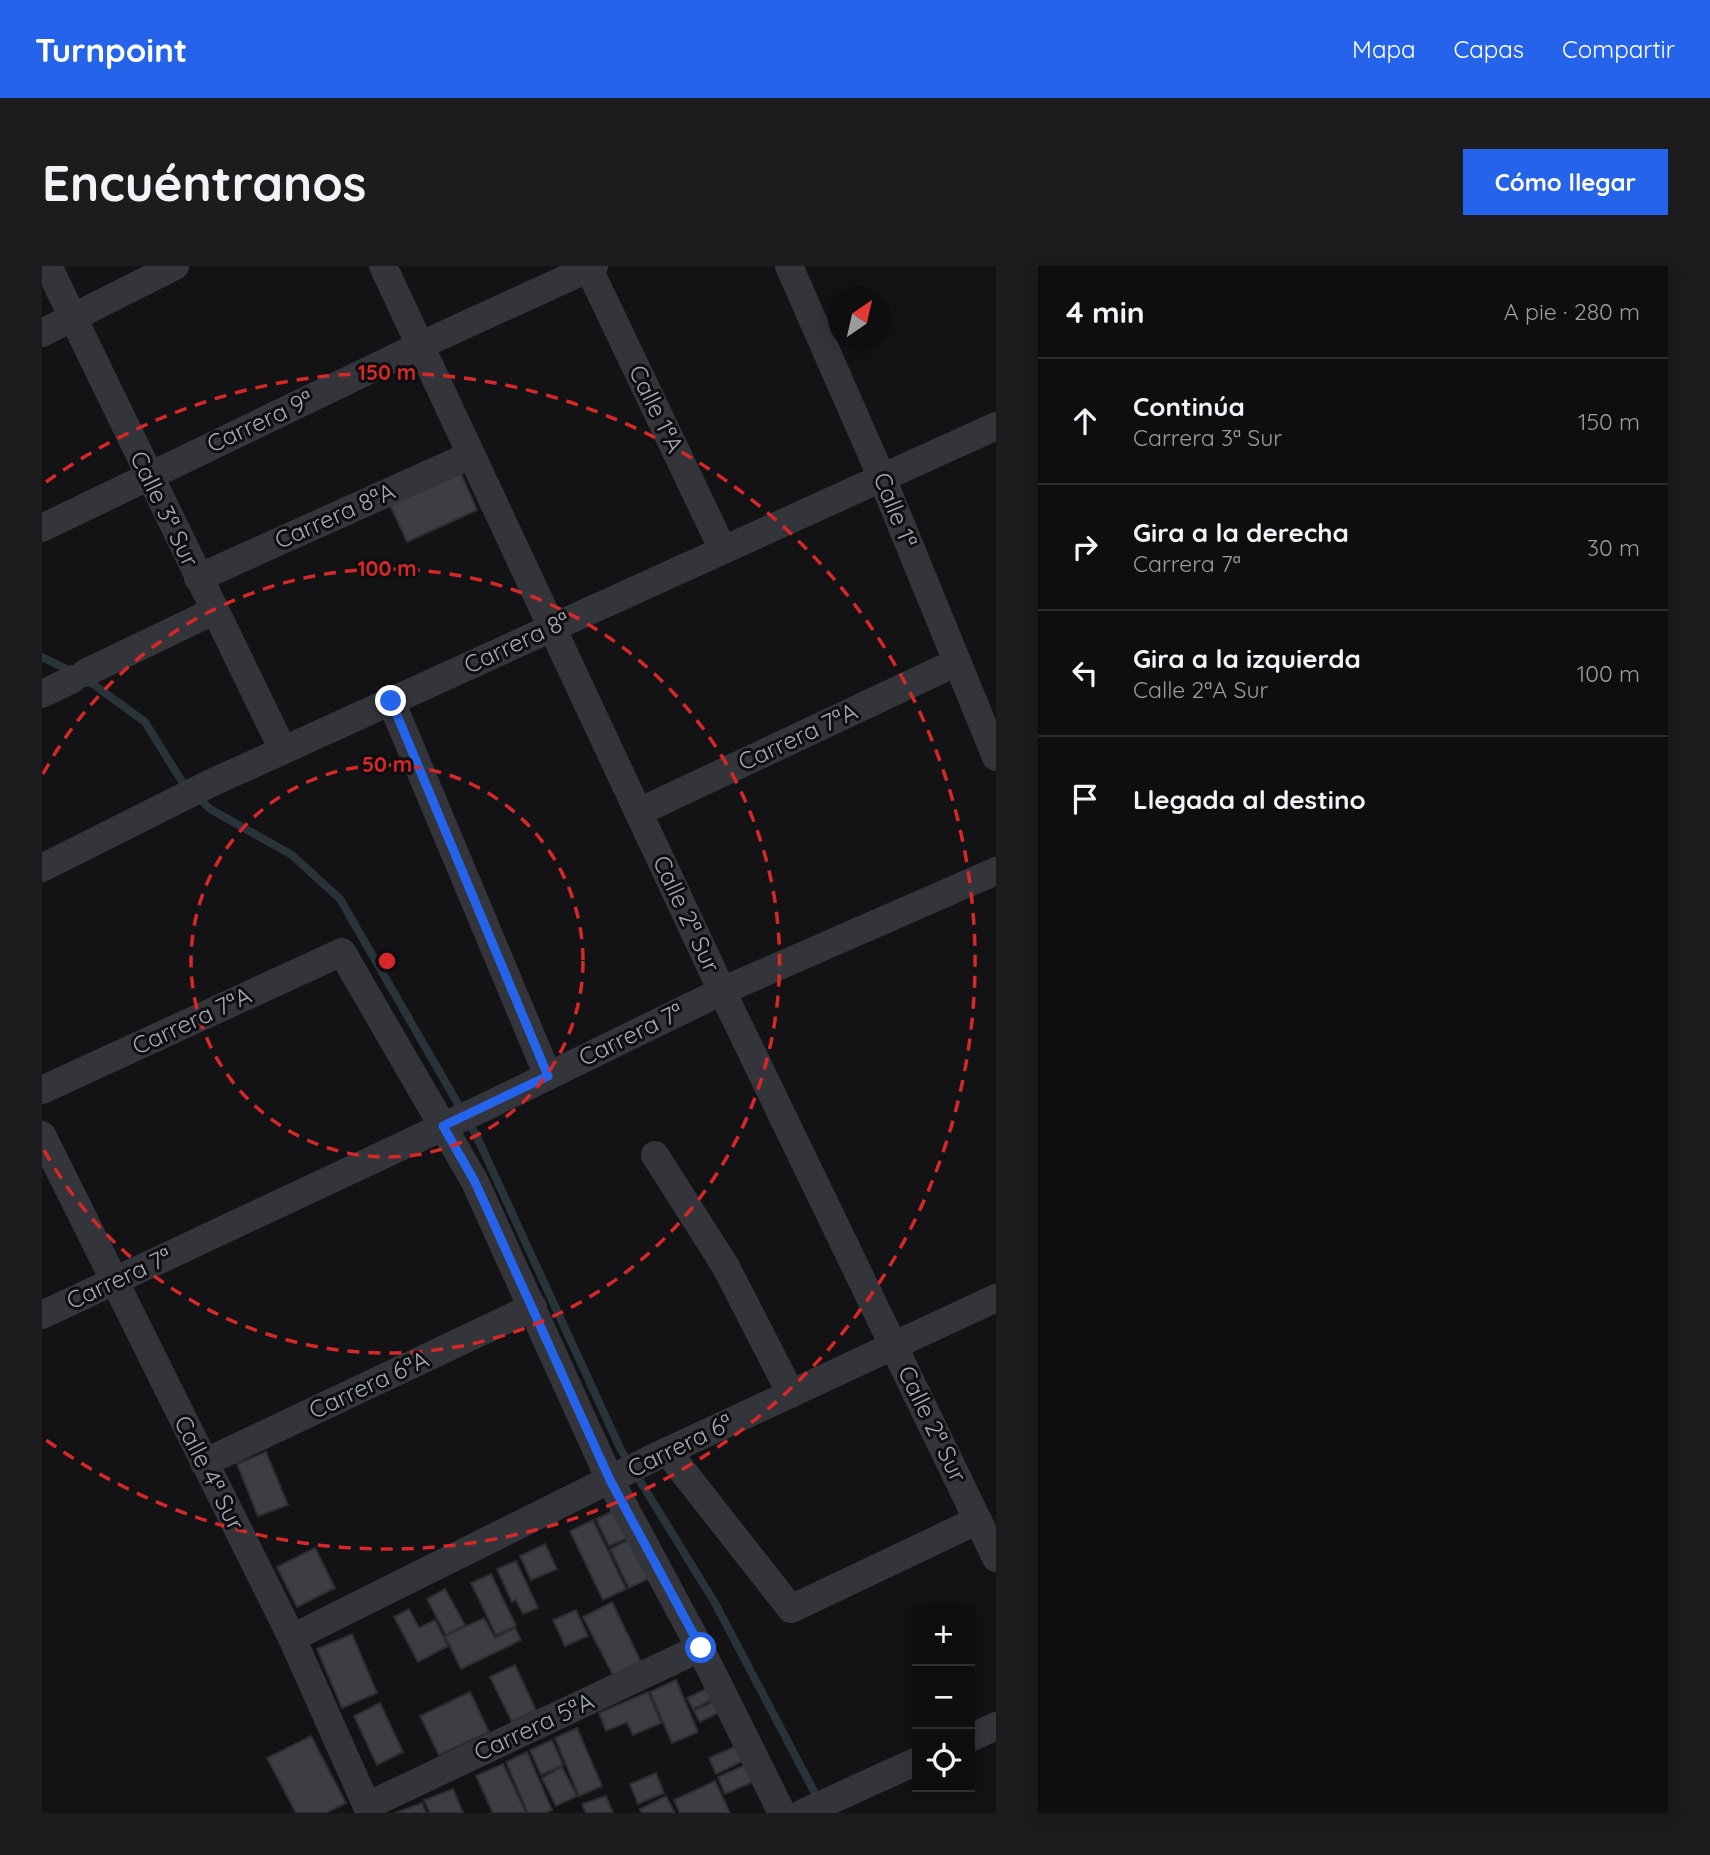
<!DOCTYPE html>
<html lang="es">
<head>
<meta charset="utf-8">
<style>
  body { margin:0; font-family:Quicksand,sans-serif; background:#1c1c1e; color:#f1f3f6 }
  .controls { position:absolute; right:21px; bottom:21px; display:grid; overflow:hidden; border-radius:0px; box-shadow:0 4px 18px #0003 }
  .controls button { width:63px; height:63px; display:grid; place-items:center; padding:0; border:0; border-bottom:2px solid #2e2e30; background:#0e0e10; color:#f1f3f6; font:35px sans-serif }
  .compass { position:absolute; left:786px; top:21px; width:63px; height:63px; border-radius:50%; background:#0e0e10; box-shadow:0 4px 18px #0003; rotate:34deg }
  .stop { position:absolute; width:21px; height:21px; margin:-16px; border:5px solid #2563eb; border-radius:50%; background:#fff }
  .stop.end { background:#2563eb; border-color:#fff; box-shadow:0 2px 7px #0008 }
  .list { margin:0; padding:0; list-style:none }
  h2 { display:flex; justify-content:space-between; align-items:center; height:91px; margin:0; padding:0 28px; font-size:30px }
  h2 small { font-size:23px; font-weight:400; color:#9b9c9f }
  .list li { display:grid; grid-template-columns:46px 1fr auto; gap:21px; align-items:center; box-sizing:border-box; height:126px; padding:0 28px; border-top:2px solid #2e2e30 }
  .list b { display:block; font-size:26px; white-space:nowrap }
  .list p { margin:0; font-size:23px; white-space:nowrap; color:#9b9c9f }
  .list em { font-size:23px; font-style:normal; color:#9b9c9f }
  .icon { flex:none; width:38px; height:38px; fill:none; stroke:currentColor; stroke-width:2; stroke-linecap:round; stroke-linejoin:round }
  .map { position:relative; flex:none; width:954px; height:1547px; overflow:hidden; border-radius:0px }
  header { display:flex; align-items:center; gap:42px; box-sizing:border-box; height:98px; padding:0 35px; background:#2563eb; color:#fff }
  header strong { font-size:33px }
  nav { display:flex; gap:38px; margin-inline-start:auto; font-size:24px }
  .intro { display:flex; align-items:center; justify-content:space-between; box-sizing:border-box; height:168px; padding:0 42px }
  h1 { margin:0; font-size:49px }
  .button { padding:18px 32px; border-radius:0px; background:#2563eb; color:#fff; font-size:24px; font-weight:700 }
  main { display:flex; gap:42px; padding:0 42px }
  aside { flex:1; background:#0e0e10; border-radius:0px; box-shadow:0 4px 18px #0003 }
  .map>svg:first-child { display:block }
  .lines { fill:none; stroke-linecap:round; stroke-linejoin:round }
  .stream { stroke:#28333a; stroke-width:8 }
  .building { fill:#3d3e43; stroke:#2d2d32; stroke-width:2 }
  .minor { stroke:#34353b; stroke-width:28 }
  .route { stroke:#2563eb; stroke-width:9 }
  .ring { fill:none; stroke:#d62828; stroke-width:3.5; stroke-dasharray:12 9 }
  .labels { text-anchor:middle; stroke-width:6; stroke-linejoin:round; paint-order:stroke }
  .street-label { font-size:24px; fill:#a4aab7; stroke:#0e0e10 }
  .centre { fill:#d62828; stroke:#0e0e10; stroke-width:3.5 }
  .ring-label { font-size:21px; text-anchor:middle; font-weight:bold; fill:#d62828; stroke:#0e0e10; stroke-width:6; stroke-linejoin:round; paint-order:stroke }
</style>
</head>
<body>
<header>
<strong>Turnpoint</strong>
<nav><a>Mapa</a><a>Capas</a><a>Compartir</a></nav>
</header>
<div class="intro"><h1>Encuéntranos</h1><a class="button">Cómo llegar</a></div>
<main>
<div class="map">
<svg width="954" height="1547" viewBox="0 0 954 1547">
  <rect width="100%" height="100%" fill="#131316"/>
  <g class="lines">
    <g class="stream">
      <path d="M0 391 29 405"/>
      <path d="M44 413 103 456 139 514 168 543 250 589 298 633 435 871 579 1184 673 1337 776 1533"/>
    </g>
  </g>
  <g class="building">
    <path d="M418 205 435 244 365 276 347 237Z"/>
    <path d="M224 1186 246 1239 216 1250 195 1198Z"/>
    <path d="M577 1242 590 1270 567 1280 554 1253Z"/>
    <path d="M551 1254 584 1323 561 1334 528 1265Z"/>
    <path d="M591 1272 610 1311 587 1322 568 1283Z"/>
    <path d="M503 1278 515 1303 489 1314 478 1290Z"/>
    <path d="M273 1282 293 1322 255 1341 235 1301Z"/>
    <path d="M474 1295 496 1342 481 1348 474 1334 470 1336 455 1303Z"/>
    <path d="M449 1308 474 1360 454 1369 429 1317Z"/>
    <path d="M403 1323 423 1359 404 1369 385 1333Z"/>
    <path d="M570 1336 600 1398 572 1411 541 1351Z"/>
    <path d="M367 1343 377 1362 393 1354 406 1380 376 1396 352 1351Z"/>
    <path d="M534 1344 546 1370 523 1380 511 1354Z"/>
    <path d="M442 1352 453 1372 473 1362 479 1374 419 1403 403 1370Z"/>
    <path d="M310 1368 335 1427 300 1442 275 1383Z"/>
    <path d="M473 1399 494 1444 470 1456 448 1411Z"/>
    <path d="M634 1414 656 1466 630 1477 608 1426Z"/>
    <path d="M664 1423 670 1434 651 1443 645 1432Z"/>
    <path d="M428 1426 447 1466 397 1489 378 1450Z"/>
    <path d="M606 1426 619 1457 591 1469 585 1456 564 1465 557 1447Z"/>
    <path d="M671 1436 676 1447 658 1456 652 1445Z"/>
    <path d="M338 1437 361 1486 335 1499 312 1450Z"/>
    <path d="M535 1462 560 1520 537 1530 513 1472Z"/>
    <path d="M269 1470 304 1537 284 1547H254L225 1492Z"/>
    <path d="M510 1474 521 1499 499 1509 488 1484Z"/>
    <path d="M694 1480 701 1495 674 1508 667 1492Z"/>
    <path d="M485 1486 510 1544 503 1547H486L464 1496Z"/>
    <path d="M461 1498 484 1547H451L434 1510Z"/>
    <path d="M705 1498 713 1515 683 1528 676 1511Z"/>
    <path d="M520 1501 535 1530 514 1540 500 1512Z"/>
    <path d="M614 1507 622 1527 596 1538 588 1518Z"/>
    <path d="M673 1515 688 1547H638L632 1534Z"/>
    <path d="M411 1523 421 1547H388L382 1534Z"/>
    <path d="M564 1530 571 1547H544L540 1538Z"/>
    <path d="M624 1530 633 1547H600L598 1543Z"/>
    <path d="M380 1537 384 1547H353Z"/>
  </g>
  <g class="lines">
    <g class="minor">
      <path d="M6 0 241 484"/>
      <path d="M341 0 680 725 954 1292"/>
      <path d="M747 0 840 212 954 491"/>
      <path d="M547 3 681 284"/>
      <path d="M0 67 133 0"/>
      <path d="M0 262 377 80 552 0"/>
      <path d="M156 312 429 189"/>
      <path d="M43 407 172 345"/>
      <path d="M0 428 31 413"/>
      <path d="M349 435 506 810"/>
      <path d="M597 546 915 396"/>
      <path d="M0 602 167 518 954 160"/>
      <path d="M0 824 300 686 433 916 568 1214 658 1382 740 1547"/>
      <path d="M0 869 250 1372 328 1547"/>
      <path d="M613 889 684 1001 749 1128"/>
      <path d="M0 1049 443 841 680 725 954 605"/>
      <path d="M625 1185 749 1343 936 1254"/>
      <path d="M162 1197 491 1041"/>
      <path d="M250 1372 613 1191 954 1032"/>
      <path d="M928 1472 954 1460"/>
      <path d="M325 1540 658 1382"/>
      <path d="M761 1547 875 1495"/>
    </g>
  </g>
  <g class="lines">
    <path class="route" d="M349 435 506 810 401 860 433 916 568 1214 659 1382"/>
  </g>
  <g class="ring">
    <circle cx="345" cy="695" r="196"/>
    <path d="M1 508A392 392 0 1 1 1 882"/>
    <path d="M4 216A588 588 0 1 1 4 1174"/>
  </g>
  <g class="labels">
    <g class="street-label">
      <text transform="translate(614 143) rotate(64)" y="8">Calle 1ªA</text>
      <text transform="translate(218 156) rotate(-25)" y="8">Carrera 9ª</text>
      <text transform="translate(122 243) rotate(64)" y="8">Calle 3ª Sur</text>
      <text transform="translate(853 244) rotate(68)" y="8">Calle 1ª</text>
      <text transform="translate(293 250) rotate(-24)" y="8">Carrera 8ªA</text>
      <text transform="translate(475 377) rotate(-25)" y="8">Carrera 8ª</text>
      <text transform="translate(756 471) rotate(-25)" y="8">Carrera 7ªA</text>
      <text transform="translate(644 648) rotate(65)" y="8">Calle 2ª Sur</text>
      <text transform="translate(150 755) rotate(-25)" y="8">Carrera 7ªA</text>
      <text transform="translate(589 769) rotate(-26)" y="8">Carrera 7ª</text>
      <text transform="translate(77 1013) rotate(-25)" y="8">Carrera 7ª</text>
      <text transform="translate(327 1119) rotate(-25)" y="8">Carrera 6ªA</text>
      <text transform="translate(890 1158) rotate(64)" y="8">Calle 2ª Sur</text>
      <text transform="translate(638 1180) rotate(-26)" y="8">Carrera 6ª</text>
      <text transform="translate(167 1207) rotate(63)" y="8">Calle 4ª Sur</text>
      <text transform="translate(492 1461) rotate(-25)" y="8">Carrera 5ªA</text>
    </g>
  </g>
  <circle cx="345" cy="695" r="10" class="centre"/>
  <g class="ring-label">
    <text x="345" y="114">150 m</text>
    <text x="345" y="310">100 m</text>
    <text x="345" y="506">50 m</text>
  </g>
</svg>
<div class="controls">
<button>+</button>
<button>−</button>
<button><svg class="icon" aria-label="locate" viewBox="0 0 24 24"><circle cx="12" cy="12" r="6"/><path d="M12 2v4M12 18v4M2 12h4M18 12h4"/></svg></button>
</div>
<svg class="compass" viewBox="-18 -18 36 36"><path d="M0-13l5 13h-10z" fill="#e53935"/><path d="M0 13l5-13h-10z" fill="#9b9c9f"/></svg>
<div class="stop" style="left:659px;top:1382px"></div>
<div class="stop end" style="left:349px;top:435px"></div>
</div>
<aside>
<h2>4 min<small>A pie · 280 m</small></h2>
<ul class="list">
<li><svg class="icon" aria-label="ahead" viewBox="0 0 24 24"><path d="M12 20V5M6 11l6-6 6 6"/></svg><div><b>Continúa</b><p>Carrera 3ª Sur</p></div><em>150 m</em></li>
<li><svg class="icon" aria-label="right" viewBox="0 0 24 24"><path d="M7 20v-9h11M14 6l5 5-5 5"/></svg><div><b>Gira a la derecha</b><p>Carrera 7ª</p></div><em>30 m</em></li>
<li><svg class="icon" aria-label="left" viewBox="0 0 24 24"><path d="M17 20v-9H6M10 6l-5 5 5 5"/></svg><div><b>Gira a la izquierda</b><p>Calle 2ªA Sur</p></div><em>100 m</em></li>
<li><svg class="icon" aria-label="arrive" viewBox="0 0 24 24"><path d="M6 21V4h12l-3 4 3 4H6"/></svg><div><b>Llegada al destino</b></div></li>
</ul>
</aside>
</main>
</body>
</html>
